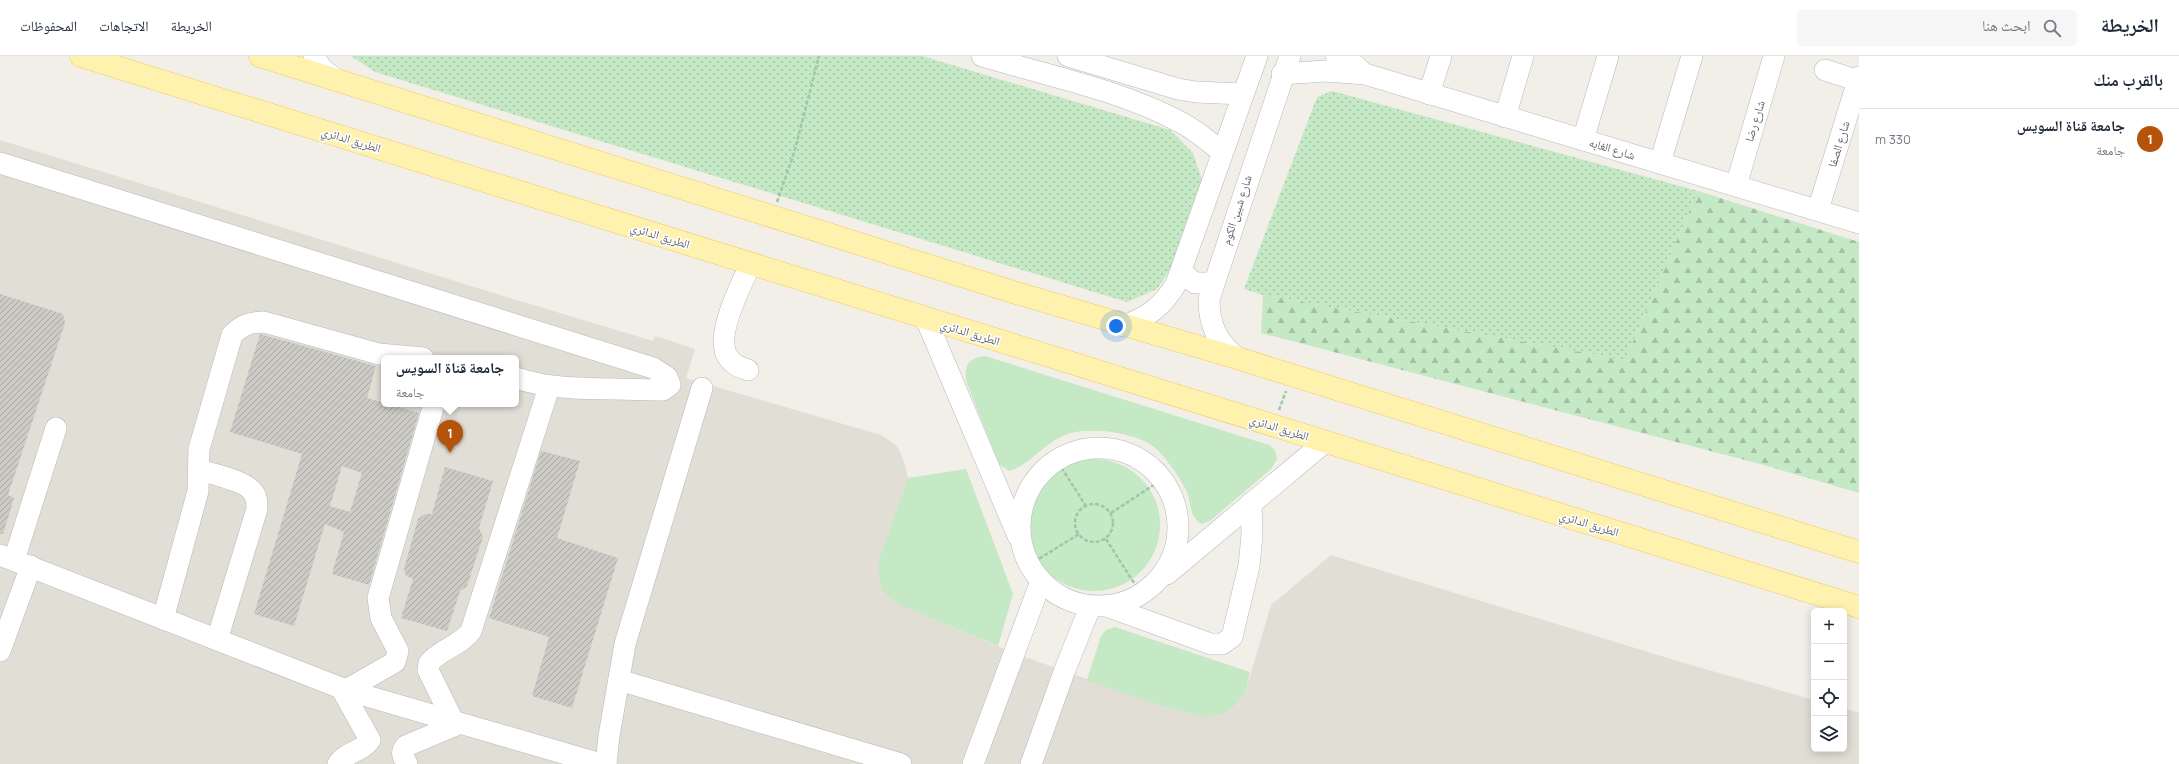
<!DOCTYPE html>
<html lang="ar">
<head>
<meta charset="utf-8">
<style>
  body { margin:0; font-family:Manrope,"Noto Naskh Arabic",sans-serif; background:#f6f6f7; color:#1f2937; direction:rtl }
  .controls { position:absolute; right:12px; bottom:12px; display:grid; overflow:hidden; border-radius:6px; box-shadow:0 2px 10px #0003 }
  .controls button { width:36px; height:36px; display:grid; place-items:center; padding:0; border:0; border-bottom:1px solid #e0e1e3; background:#fff; color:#1f2937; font:20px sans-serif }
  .you { position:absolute; left:1116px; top:270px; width:14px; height:14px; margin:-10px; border:3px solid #fff; border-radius:50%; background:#1a73e8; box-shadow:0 0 0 6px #1a73e833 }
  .badge { display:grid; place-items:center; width:26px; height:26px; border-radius:50%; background:#b45309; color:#fff; font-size:13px; font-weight:700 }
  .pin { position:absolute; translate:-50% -33px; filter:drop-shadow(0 1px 2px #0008) }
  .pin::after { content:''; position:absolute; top:21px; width:14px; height:12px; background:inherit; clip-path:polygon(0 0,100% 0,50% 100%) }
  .popup { position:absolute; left:381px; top:299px; width:138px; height:52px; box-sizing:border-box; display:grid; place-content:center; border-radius:6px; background:#fff; filter:drop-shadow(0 1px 3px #0005); font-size:13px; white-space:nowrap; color:#747a83 }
  .popup b { font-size:15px; color:#1f2937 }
  .popup::after { content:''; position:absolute; left:50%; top:100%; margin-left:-8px; border:8px solid transparent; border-top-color:#fff }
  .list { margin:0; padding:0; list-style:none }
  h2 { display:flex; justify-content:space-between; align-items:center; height:52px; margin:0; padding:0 16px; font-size:17px }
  h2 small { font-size:13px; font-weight:400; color:#747a83 }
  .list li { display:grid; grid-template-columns:26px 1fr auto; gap:12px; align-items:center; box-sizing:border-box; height:60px; padding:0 16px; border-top:1px solid #e0e1e3 }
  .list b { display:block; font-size:15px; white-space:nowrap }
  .list p { margin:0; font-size:13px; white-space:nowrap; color:#747a83 }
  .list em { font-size:13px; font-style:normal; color:#747a83 }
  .icon { flex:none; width:22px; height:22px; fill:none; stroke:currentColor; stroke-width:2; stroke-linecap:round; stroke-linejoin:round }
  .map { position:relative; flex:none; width:1859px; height:708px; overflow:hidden; direction:ltr }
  header { display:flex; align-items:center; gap:24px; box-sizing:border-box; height:56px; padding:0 20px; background:#fff; border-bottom:1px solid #e0e1e3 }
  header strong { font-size:19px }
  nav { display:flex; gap:22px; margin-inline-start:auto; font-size:14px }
  .search { width:280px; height:36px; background:#f6f6f7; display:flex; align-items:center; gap:10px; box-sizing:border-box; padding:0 14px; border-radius:6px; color:#747a83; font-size:15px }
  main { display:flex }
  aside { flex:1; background:#fff }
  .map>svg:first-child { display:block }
  .education { fill:#e1ded6; fill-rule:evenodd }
  .grass { fill:url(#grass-dots) }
  .forest { fill:url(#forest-firs) }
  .green { fill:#c5e8c5 }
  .building { fill:url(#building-hatch); fill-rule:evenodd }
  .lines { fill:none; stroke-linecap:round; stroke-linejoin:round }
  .minor-casing { stroke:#b5b8bc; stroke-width:22 }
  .major-casing { stroke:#f2c960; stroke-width:23 }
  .path { stroke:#9cc7a9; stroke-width:2.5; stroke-dasharray:4 2; stroke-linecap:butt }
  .minor { stroke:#fff; stroke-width:21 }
  .major { stroke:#fff2af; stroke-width:22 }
  .labels { text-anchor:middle; stroke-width:3; stroke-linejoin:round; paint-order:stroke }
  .street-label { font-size:12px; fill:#5f6368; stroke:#fff }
</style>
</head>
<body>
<header>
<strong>الخريطة</strong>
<div class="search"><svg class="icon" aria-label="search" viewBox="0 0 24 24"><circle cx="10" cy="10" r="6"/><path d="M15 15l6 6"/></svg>ابحث هنا</div>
<nav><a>الخريطة</a><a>الاتجاهات</a><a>المحفوظات</a></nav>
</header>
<main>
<aside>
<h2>بالقرب منك<small></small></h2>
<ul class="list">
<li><span class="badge">1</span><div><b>جامعة قناة السويس</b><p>جامعة</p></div><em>330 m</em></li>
</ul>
</aside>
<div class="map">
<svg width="1859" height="708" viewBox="0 0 1859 708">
  <defs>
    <pattern id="grass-dots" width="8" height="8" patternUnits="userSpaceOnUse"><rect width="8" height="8" fill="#c5e8c5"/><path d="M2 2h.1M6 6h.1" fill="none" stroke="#a3c0a4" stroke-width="1.8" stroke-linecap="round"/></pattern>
    <pattern id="forest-firs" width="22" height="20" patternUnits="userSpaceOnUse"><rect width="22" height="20" fill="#c5e8c5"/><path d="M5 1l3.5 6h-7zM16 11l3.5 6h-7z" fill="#a3c0a4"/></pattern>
    <pattern id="building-hatch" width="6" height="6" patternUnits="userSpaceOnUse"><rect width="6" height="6" fill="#cccac5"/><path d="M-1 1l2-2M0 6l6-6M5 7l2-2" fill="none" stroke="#a9a8a4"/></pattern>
  </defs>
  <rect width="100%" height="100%" fill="#f1efe8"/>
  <path class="education" d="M0 84 510 242 653 285 655 280 695 293 686 322 881 379 897 390 904 405 908 422 879 503 906 552 1014 597 1163 650 1193 659 1245 637 1271 549 1331 499 1684 607 1814 644V693H1844V652L1859 657V708H0ZM384 302H516V348H384Z"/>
  <g class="grass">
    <path d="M351 0H922L1170 74 1193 97 1202 124 1174 208 1157 233 1127 246 375 16Z"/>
    <path d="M1332 35 1698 135 1625 304 1263 239 1244 233 1317 41Z"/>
  </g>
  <path class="forest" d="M1698 135 1859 186V437L1764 409 1261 277 1263 239 1625 304Z"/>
  <g class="green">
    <path d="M985 300 1269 389 1275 394 1277 403 1271 413 1210 465 1201 468C1188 458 1192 449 1187 436 1181 423 1165 400 1154 391 1135 376 1087 370 1065 379 1044 387 1029 410 1009 415L999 408 966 325C964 308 969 302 985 300Z"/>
    <circle cx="1094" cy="469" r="66"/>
    <path d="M966 413 1013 538 998 590 906 552 890 542 882 533 879 523V503L908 422Z"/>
    <path d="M1115 571 1250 616 1245 637 1234 650 1224 657 1206 661 1193 659 1163 650 1087 624 1101 580 1106 574Z"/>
  </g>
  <g class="building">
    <path d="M0 238 63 258 65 267 8 439 14 442 3 478H0Z"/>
    <path d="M260 278 376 310 367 342 419 357 369 529 332 518 344 476 325 468 294 570 254 558 302 398 230 376ZM342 410 362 417 350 456 330 450Z"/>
    <path d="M541 395 580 405 557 482 618 502 572 652 532 640 549 581 489 562Z"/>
    <path d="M445 411 493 425 479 472 483 481 467 530 460 535 447 575 401 562 413 523 406 520 404 513 418 463 425 458H432Z"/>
  </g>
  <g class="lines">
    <defs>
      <g id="minor">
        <path d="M314 0 322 13 337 24"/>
        <path d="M982 0C1049 20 1121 34 1182 67 1197 75 1209 86 1222 96"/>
        <path d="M1068 0 1178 33 1196 36 1243 38"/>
        <path d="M1336 0 1356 10 1363 17"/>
        <path d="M1825 14 1859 25"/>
        <path d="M1282 18 1325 15 1365 18 1859 167"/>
        <path d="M1429 38 1441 0"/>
        <path d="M1505 61 1523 0"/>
        <path d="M1583 84 1608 0"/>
        <path d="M0 107 653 312 667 321 670 329 663 334H655C608 331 562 337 516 322"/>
        <path d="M1660 107 1692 0"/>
        <path d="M1736 130 1774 0"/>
        <path d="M1818 154 1859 21"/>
        <path d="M1181 216 1195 227H1213"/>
        <path d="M926 263 1018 480"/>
        <path d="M1123 270C1147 262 1163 250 1176 228L1257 0"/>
        <path d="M1237 302C1217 286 1209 269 1209 243L1290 0"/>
        <path d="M748 314C740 311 733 309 728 301 714 281 741 228 751 208"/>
        <circle cx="1099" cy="471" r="79"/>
        <path d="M200 414C213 418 245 425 252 435 257 440 257 446 257 453L217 584"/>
        <path d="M0 499 346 634 601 708"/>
        <path d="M14 504 56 372"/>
        <path d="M1167 518 1325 386"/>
        <path d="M1106 550 1211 588H1222L1232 581 1249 510 1252 479 1251 447"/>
        <path d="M163 563 198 435 199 393 232 279C242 269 250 266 264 266L379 298 423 302"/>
        <path d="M0 595 31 510"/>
        <path d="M619 624 901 708"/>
        <path d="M346 634 395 606 398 595 381 562 378 542 434 348"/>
        <path d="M454 667 428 614 429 607C440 593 460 590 471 575L549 331"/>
        <path d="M338 708C345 696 362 696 370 684L341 632"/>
        <path d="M407 708C403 701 400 696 406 690L458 668"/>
        <path d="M606 708 609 680 625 588 702 332"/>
        <path d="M973 708 1041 525"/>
        <path d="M1031 708 1064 616 1090 551"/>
      </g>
      <g id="major">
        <path d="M81 0 1859 551"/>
        <path d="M260 0 1013 236 1237 302 1859 496"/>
      </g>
    </defs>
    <use href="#minor" class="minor-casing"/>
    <use href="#major" class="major-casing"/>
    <g class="path">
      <path d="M777 146 794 97 819 0"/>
      <path d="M1279 354 1286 335"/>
      <path d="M1062 400 1061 411 1086 450"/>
      <circle cx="1094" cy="467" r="19"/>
      <path d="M1111 457 1163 423"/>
      <path d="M1106 483 1132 524 1143 538"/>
      <path d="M1029 509 1079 478"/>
    </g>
    <use href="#minor" class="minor"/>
    <use href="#major" class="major"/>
  </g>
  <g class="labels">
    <g class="street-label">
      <text transform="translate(1755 65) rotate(-73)" y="4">شارع رضا</text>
      <text transform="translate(351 84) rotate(17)" y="4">الطريق الدائري</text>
      <text transform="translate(1839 88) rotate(-73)" y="4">شارع الصفا</text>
      <text transform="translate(1612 93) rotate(17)" y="4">شارع الغابه</text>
      <text transform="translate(1237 154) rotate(-72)" y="4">شارع شبين الكوم</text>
      <text transform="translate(660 180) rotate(17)" y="4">الطريق الدائري</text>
      <text transform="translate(970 277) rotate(17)" y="4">الطريق الدائري</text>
      <text transform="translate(1279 372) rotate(17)" y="4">الطريق الدائري</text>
      <text transform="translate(1589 468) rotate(17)" y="4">الطريق الدائري</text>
    </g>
  </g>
</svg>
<div class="controls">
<button>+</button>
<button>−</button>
<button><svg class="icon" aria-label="locate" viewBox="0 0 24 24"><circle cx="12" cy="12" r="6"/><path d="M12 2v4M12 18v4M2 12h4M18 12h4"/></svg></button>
<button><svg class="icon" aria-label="layers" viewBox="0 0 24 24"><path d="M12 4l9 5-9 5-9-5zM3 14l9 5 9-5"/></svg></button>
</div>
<div class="you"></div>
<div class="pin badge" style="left:450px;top:397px">1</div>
<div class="popup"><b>جامعة قناة السويس</b>جامعة</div>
</div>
</main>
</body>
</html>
